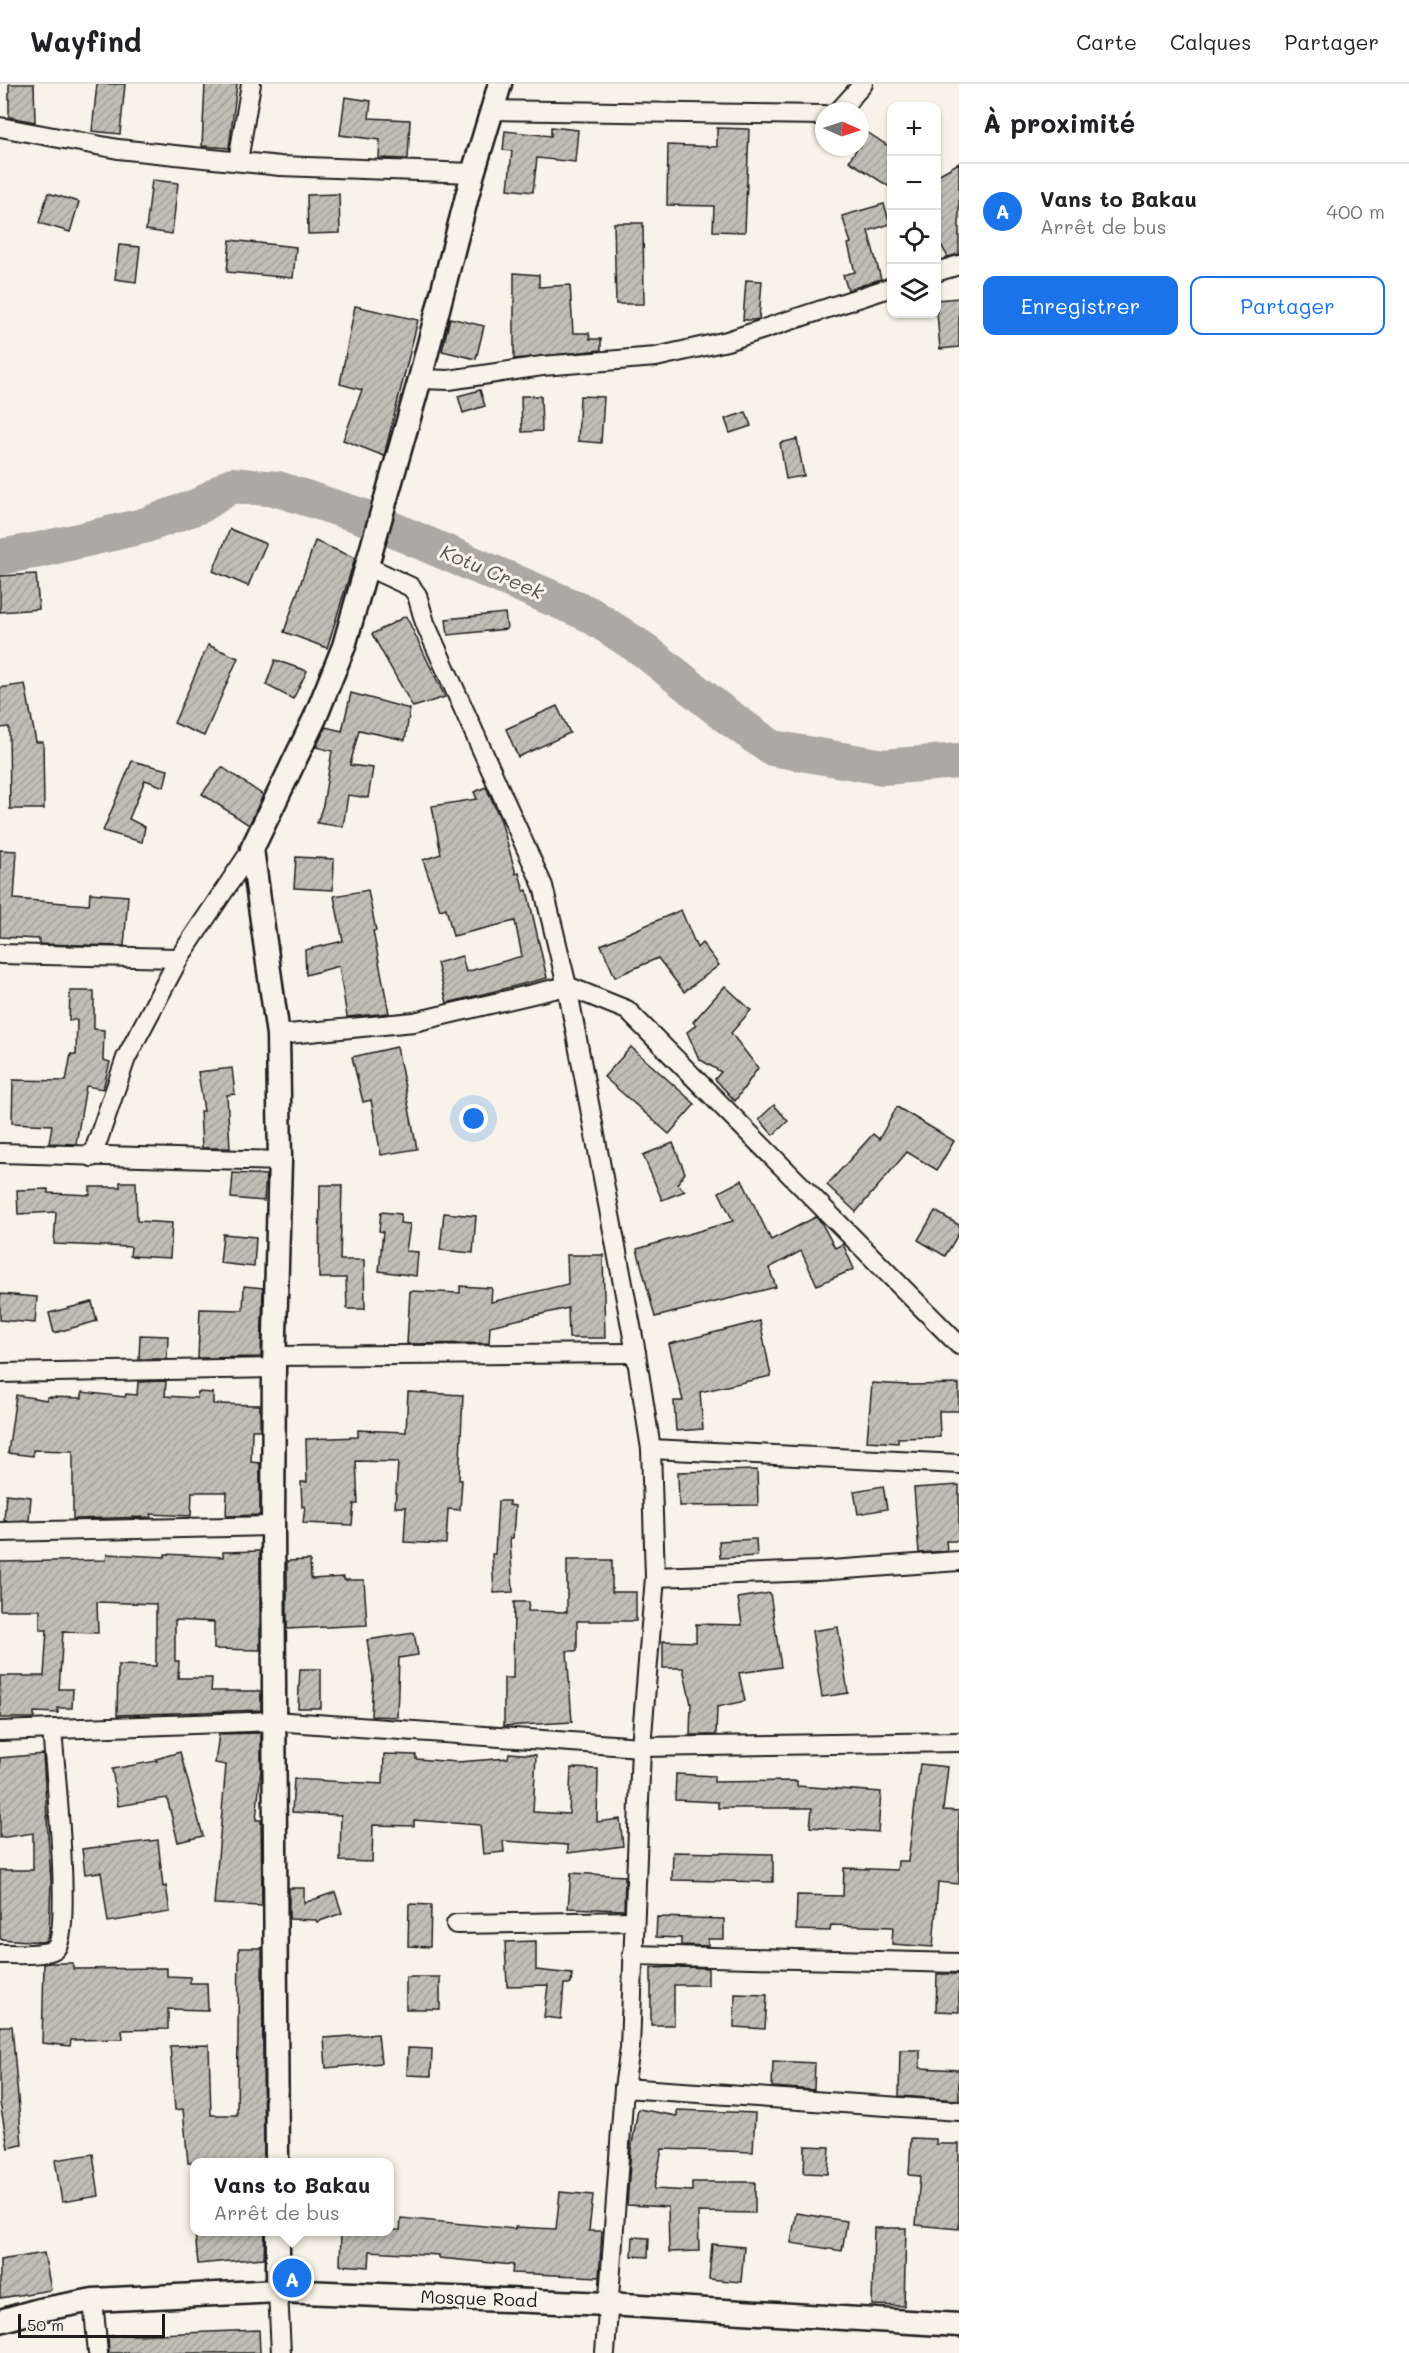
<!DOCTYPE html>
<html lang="fr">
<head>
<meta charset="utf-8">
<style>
  body { margin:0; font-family:Mali,sans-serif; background:#f2f2f2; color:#202124 }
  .controls { position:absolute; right:18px; top:18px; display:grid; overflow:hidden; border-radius:12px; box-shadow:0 2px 4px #0004 }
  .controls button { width:54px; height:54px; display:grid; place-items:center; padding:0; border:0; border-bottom:2px solid #e0e0e0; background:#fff; color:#202124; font:30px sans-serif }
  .compass { position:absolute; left:815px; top:18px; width:54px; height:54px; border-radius:50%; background:#fff; box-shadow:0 2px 4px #0004; rotate:93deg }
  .scale { position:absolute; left:18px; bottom:15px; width:147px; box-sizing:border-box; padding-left:6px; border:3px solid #1c1c1c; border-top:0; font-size:16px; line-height:21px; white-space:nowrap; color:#1c1c1c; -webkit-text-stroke:4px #f7f3e8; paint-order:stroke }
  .you { position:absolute; left:474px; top:1035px; width:21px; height:21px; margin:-15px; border:4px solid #fff; border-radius:50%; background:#1a73e8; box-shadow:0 0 0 9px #1a73e833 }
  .badge { display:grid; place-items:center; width:39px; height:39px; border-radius:50%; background:#1a73e8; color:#fff; font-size:20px; font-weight:700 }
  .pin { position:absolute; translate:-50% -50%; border:3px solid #fff; box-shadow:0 2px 6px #0006 }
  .popup { position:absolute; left:190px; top:2074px; width:204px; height:78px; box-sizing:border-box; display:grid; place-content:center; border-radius:12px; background:#fff; filter:drop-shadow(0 2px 4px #0005); font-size:20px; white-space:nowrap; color:#757577 }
  .popup b { font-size:22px; color:#202124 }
  .popup::after { content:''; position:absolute; left:50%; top:100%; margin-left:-12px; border:12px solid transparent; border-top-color:#fff }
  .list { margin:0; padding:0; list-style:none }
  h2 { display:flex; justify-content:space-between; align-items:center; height:78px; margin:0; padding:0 24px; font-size:26px }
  h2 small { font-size:20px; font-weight:400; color:#757577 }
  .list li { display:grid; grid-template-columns:39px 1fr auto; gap:18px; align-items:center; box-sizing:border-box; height:96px; padding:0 24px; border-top:2px solid #e0e0e0 }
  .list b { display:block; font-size:22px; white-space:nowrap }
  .list p { margin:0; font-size:20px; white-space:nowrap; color:#757577 }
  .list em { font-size:20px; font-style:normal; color:#757577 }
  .actions { display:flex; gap:12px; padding:18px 24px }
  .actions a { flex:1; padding:14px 0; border:2px solid #1a73e8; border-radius:12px; text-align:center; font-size:21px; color:#1a73e8 }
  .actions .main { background:#1a73e8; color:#fff }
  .icon { flex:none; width:33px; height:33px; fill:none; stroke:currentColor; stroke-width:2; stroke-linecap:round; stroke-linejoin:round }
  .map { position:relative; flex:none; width:959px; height:2269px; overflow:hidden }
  header { display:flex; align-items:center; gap:36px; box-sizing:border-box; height:84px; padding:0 30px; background:#fff; border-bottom:2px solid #e0e0e0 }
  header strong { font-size:28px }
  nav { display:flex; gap:33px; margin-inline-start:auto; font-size:21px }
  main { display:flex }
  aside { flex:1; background:#fff }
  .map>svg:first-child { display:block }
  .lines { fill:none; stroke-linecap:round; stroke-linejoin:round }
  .river { stroke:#aca9a2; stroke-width:36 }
  .building { fill:url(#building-hatch); stroke:#1c1c1c; stroke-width:1.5 }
  .minor-casing { stroke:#1c1c1c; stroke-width:22 }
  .tertiary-casing { stroke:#1c1c1c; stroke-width:27 }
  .minor { stroke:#f7f3e8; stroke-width:18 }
  .tertiary { stroke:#f7f3e8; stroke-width:22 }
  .labels { text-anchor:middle; stroke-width:6; stroke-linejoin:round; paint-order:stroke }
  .street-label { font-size:18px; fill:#1c1c1c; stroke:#f7f3e8 }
  .water-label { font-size:20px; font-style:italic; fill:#565452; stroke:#f7f3e8 }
</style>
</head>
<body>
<header>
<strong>Wayfind</strong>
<nav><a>Carte</a><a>Calques</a><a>Partager</a></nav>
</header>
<main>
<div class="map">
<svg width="959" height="2269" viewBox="0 0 959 2269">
  <defs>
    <pattern id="building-hatch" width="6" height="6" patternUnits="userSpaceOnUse" patternTransform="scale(1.5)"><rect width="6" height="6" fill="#c0beb5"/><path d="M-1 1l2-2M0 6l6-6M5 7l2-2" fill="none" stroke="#a4a39b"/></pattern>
  </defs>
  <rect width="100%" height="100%" fill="#f7f3e8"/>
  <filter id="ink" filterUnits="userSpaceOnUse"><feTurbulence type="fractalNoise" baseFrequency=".0167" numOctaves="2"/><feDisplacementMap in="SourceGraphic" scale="12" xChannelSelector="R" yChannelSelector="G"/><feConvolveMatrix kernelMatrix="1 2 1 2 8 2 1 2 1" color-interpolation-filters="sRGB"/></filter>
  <g filter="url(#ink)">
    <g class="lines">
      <path class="river" d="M0 473 39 466 143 442 201 421 232 401 278 405 361 432 589 530 644 566 723 629 772 664 883 683 959 677"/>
    </g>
    <g class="building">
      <path d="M9 0H34L35 38 9 33Z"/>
      <path d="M97 0H125L120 50 92 47Z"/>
      <path d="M205 0H237L229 64 202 62Z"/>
      <path d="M345 13 371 17 369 34 410 36 408 75 379 74 380 56 340 51Z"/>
      <path d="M551 43 578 46 575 78 537 74 533 108 508 105 512 67 503 66 505 47 551 52Z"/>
      <path d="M717 44 749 45 745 148 713 147 714 122 667 121 668 61 717 63Z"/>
      <path d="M867 48 891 64V104L849 77 858 63H860Z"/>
      <path d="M959 79V170L948 173 936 152V92Z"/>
      <path d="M152 96 178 99 172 150 146 146Z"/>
      <path d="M48 109 79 118 70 148 39 139Z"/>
      <path d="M339 110 340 149 308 150 307 111Z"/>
      <path d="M884 120 890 140 868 147 881 195 848 206 843 191 855 188 848 160 851 159 842 132Z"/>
      <path d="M614 139H643L644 220H616Z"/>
      <path d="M230 156 296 163 293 194 227 188Z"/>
      <path d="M119 161 140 163 136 198 115 195Z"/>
      <path d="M514 189 539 191V203L570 201 573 249H589L590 255H601V266L514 275Z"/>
      <path d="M746 196 762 197 759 235 754 236H743Z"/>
      <path d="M959 214V263L940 265 936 216Z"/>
      <path d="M355 222 418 236 384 372 343 356 362 306 340 300Z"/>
      <path d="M450 234 484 242 476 275 442 267Z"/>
      <path d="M480 306 485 322 463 329 458 312Z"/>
      <path d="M521 312H541L542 347 522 348Z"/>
      <path d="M580 312 604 313 601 359 578 357Z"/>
      <path d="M746 328 751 342 730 349 725 335Z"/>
      <path d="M797 355 804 392 786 395 780 359Z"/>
      <path d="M230 445 266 460 248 502 213 487Z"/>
      <path d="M315 457 355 474 327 564 284 548Z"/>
      <path d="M36 490 39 525 0 528V492Z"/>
      <path d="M505 529 507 545 448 551 446 535Z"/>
      <path d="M406 532 445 613 413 623 372 550Z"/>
      <path d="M208 561 238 574 204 652 174 639Z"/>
      <path d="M275 576 307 587 293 615 266 601Z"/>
      <path d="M25 600 36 658H43L44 725H10L9 643 0 644V604Z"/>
      <path d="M351 609 410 625 405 656 359 646 350 681 373 684 368 714 348 711 343 743 317 739 323 721 332 667 316 663 326 643 342 647Z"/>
      <path d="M557 622 570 649 518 673 506 645Z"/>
      <path d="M132 677 168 686 164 703 145 696 129 735 145 743 142 758 103 747Z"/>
      <path d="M222 683 263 711 249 741 202 710Z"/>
      <path d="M486 703 501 737 516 790 519 789 524 807 527 806 547 894 447 919 437 879 462 872 466 888 522 872 515 837 453 852 446 824 440 826 423 776 441 770 432 722 477 715 474 708Z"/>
      <path d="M0 766 17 767 14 815 89 821 90 809 128 812 124 862 39 860V855L0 853Z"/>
      <path d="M296 773 334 775 333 806 294 804Z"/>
      <path d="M368 806 376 847H373L389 929 347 933 339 882 306 891 305 866 343 857 334 812Z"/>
      <path d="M681 826 697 864 702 859 719 881 684 908 658 874 615 893 601 861Z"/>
      <path d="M725 902 751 926 731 949 758 984 735 1017 715 995 721 988 699 975 687 948 696 941 693 938Z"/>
      <path d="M70 907H94V945L104 946 103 976 110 978 103 1005 86 1002 76 1060 49 1059 52 1041 12 1039 13 996 66 997 71 970 76 971 77 936H69Z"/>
      <path d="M397 963 417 1065 381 1071 371 1016 363 1018 352 973Z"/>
      <path d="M631 963 695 1020 669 1050 604 993Z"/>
      <path d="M232 984 235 1010 227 1011 230 1064H202L200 1027H204L198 988Z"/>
      <path d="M774 1021 788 1037 773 1051 759 1035Z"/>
      <path d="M897 1023 954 1057 937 1086 907 1068 856 1128 827 1101 873 1050 879 1055Z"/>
      <path d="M673 1059 685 1089 677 1100 685 1107 662 1116 643 1071Z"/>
      <path d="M233 1089 266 1091 264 1117 231 1114Z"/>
      <path d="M742 1096 771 1156 816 1133 821 1138 835 1164 843 1160 854 1185 817 1201 801 1167 769 1184 776 1203 655 1233 637 1165 733 1137 719 1108Z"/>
      <path d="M120 1098H136L137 1137 172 1139 170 1174 130 1172 131 1163 54 1160 56 1128 18 1130 17 1106 48 1105V1109L90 1111V1103H120Z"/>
      <path d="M320 1101H342L340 1176H364L365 1225H347L346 1194H319Z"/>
      <path d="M935 1127 959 1141V1149L945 1172 918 1156Z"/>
      <path d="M381 1128 401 1130 400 1139 410 1140 406 1167 418 1168 416 1192 379 1187 383 1148 379 1147Z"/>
      <path d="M444 1129 476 1132 473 1169 440 1166Z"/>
      <path d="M223 1150 256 1153 254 1183 220 1179Z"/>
      <path d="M567 1171H603L605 1254H569L568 1224 490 1242 489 1259 407 1260 410 1207 460 1209V1202L492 1204 491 1218 568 1200Z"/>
      <path d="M244 1202 263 1204 261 1273 198 1274 200 1225 243 1226Z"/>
      <path d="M0 1210 37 1213 35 1239 0 1236Z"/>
      <path d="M92 1218 97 1237 54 1249 49 1229Z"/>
      <path d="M760 1237 771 1292 700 1308 703 1345 676 1347 674 1317H683L669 1260Z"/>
      <path d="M140 1251 168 1252 167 1275H139Z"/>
      <path d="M166 1297 165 1312 197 1314 198 1308 213 1309V1320L260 1321V1346H252L251 1378 260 1379V1431L226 1432 227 1408H192L191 1432 151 1430V1433L73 1435V1367L33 1366V1372L8 1369 16 1311 47 1316V1313L82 1314V1308L125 1313 126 1310 137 1311 138 1298Z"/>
      <path d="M872 1299 908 1301 959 1300V1327H939L940 1353 898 1354V1359L867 1357Z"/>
      <path d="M408 1308 463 1311 459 1396H462L460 1426 448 1425 446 1460 404 1458 406 1423H395L398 1378 356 1377 358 1420H354L352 1441 303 1439 305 1422 302 1423 301 1398H307L306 1355 358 1353V1346L406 1348Z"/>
      <path d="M757 1386 758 1421 679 1422 678 1388Z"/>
      <path d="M959 1401V1457H946L947 1467 919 1469 914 1404Z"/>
      <path d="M883 1402 887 1425 858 1430 854 1407Z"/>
      <path d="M6 1410 31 1413 29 1436 4 1437Z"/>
      <path d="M498 1417H509V1421L515 1422 513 1454H510L513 1508 494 1509 492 1470H495Z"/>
      <path d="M756 1455 757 1472 720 1474 719 1457Z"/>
      <path d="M260 1467V1566L214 1565V1538L175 1536V1577H179L178 1594H212L211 1607H261V1626L117 1631 118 1581 156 1582V1520L97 1518 98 1549 63 1548 59 1605H73L72 1624H58V1629L34 1628V1634H0V1592H44L47 1546H40V1526H0V1478L106 1476 107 1470 165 1473V1470L223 1473V1468Z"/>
      <path d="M310 1476 311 1495 344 1493V1496H364L367 1541 287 1545V1477Z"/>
      <path d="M567 1476H612V1508H636V1537H577V1567H567L572 1638 504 1642V1594H513L514 1518H529L528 1527 567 1528Z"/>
      <path d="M770 1509 781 1583 739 1589 745 1617 717 1623 716 1651H690L691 1620 683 1584H663V1557L696 1558V1540L742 1541 738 1514Z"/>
      <path d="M838 1543 848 1609 822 1613 812 1547Z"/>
      <path d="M414 1549 418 1571 399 1574 397 1633 371 1632 373 1593 367 1556Z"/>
      <path d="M300 1585H321V1624H298Z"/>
      <path d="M261 1649V1685L256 1736H261L262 1822 214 1820 226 1681 215 1679 219 1650Z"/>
      <path d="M180 1668 203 1752 178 1758 167 1714 118 1722 112 1685 157 1677 156 1675Z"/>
      <path d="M509 1669 536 1671 533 1728 569 1730 571 1684 598 1685 597 1738 620 1735 623 1762 568 1769V1761L503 1757 504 1768 483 1770 480 1741 414 1736V1742L373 1741 372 1778 340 1777 341 1731 292 1728 294 1695 383 1700 384 1670 416 1671V1675L458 1678 508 1674Z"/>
      <path d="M43 1670 51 1798 49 1850 46 1857 42 1858 0 1855V1786H33V1749L0 1754V1674Z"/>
      <path d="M920 1680 948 1683 943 1726 959 1727V1800L938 1798 933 1863 892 1860 893 1843 831 1841 830 1847 796 1846 797 1811 843 1812 844 1784 897 1786 898 1777H908Z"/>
      <path d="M676 1690 714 1692V1698L797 1697V1702L881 1708 878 1748 810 1743 812 1724H718V1718L675 1716Z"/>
      <path d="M158 1756 163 1803 166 1802 170 1828 108 1838 101 1788 85 1790 82 1765Z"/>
      <path d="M673 1768 773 1770V1798L672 1796Z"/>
      <path d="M571 1789 625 1792 624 1826 568 1824Z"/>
      <path d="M289 1804H304V1819L335 1808 342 1829 317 1838 316 1836 289 1835Z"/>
      <path d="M409 1820 431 1821 430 1863 408 1862Z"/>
      <path d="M657 1833 724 1835V1855H708V1862L681 1861V1854L656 1853Z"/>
      <path d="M536 1857V1886L572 1890 571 1900H564L561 1935 544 1933 548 1901 507 1902 505 1858Z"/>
      <path d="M239 1864H262L264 2079H188L183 2025 175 2026 170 1962 209 1961 211 2031H237Z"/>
      <path d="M50 1879H73V1885L167 1884V1892L190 1893V1899H207L208 1926 168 1925V1945L122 1946 123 1955 71 1956 70 1962 42 1959 44 1880Z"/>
      <path d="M681 1883 708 1884V1901H674V1941H651V1884Z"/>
      <path d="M937 1890H959V1928L936 1927Z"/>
      <rect x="406" y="1893" width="34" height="32"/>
      <path d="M735 1910 767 1911 765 1945 734 1943Z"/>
      <path d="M0 1942H12L22 2061 8 2064 0 2019Z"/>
      <path d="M378 1950 381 1979 326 1984 324 1954Z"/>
      <path d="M408 1964 432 1965 431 1992 407 1991Z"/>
      <path d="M900 1966H920V1984L959 1986V2016L899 2012Z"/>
      <path d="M773 1977 815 1979 814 2006 772 2003Z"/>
      <path d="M638 2025 677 2032V2026L755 2029 753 2068 662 2065 654 2105 692 2107V2098H755V2129L698 2128 699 2167 669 2168 668 2123 627 2121 631 2066Z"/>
      <path d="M911 2054 936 2055V2060H959V2145L916 2141 920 2092 909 2091Z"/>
      <path d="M805 2062 830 2063 828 2090 804 2089Z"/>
      <path d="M93 2070 99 2112 62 2118 55 2076Z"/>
      <path d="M560 2108 593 2111 589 2147H602L599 2193 512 2189 513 2181 439 2174V2171L370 2167 369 2183 340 2181 341 2148 400 2146 401 2134 515 2145V2143L556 2145Z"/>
      <path d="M796 2129 847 2137 842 2167 791 2159Z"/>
      <path d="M874 2144H906L904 2222 872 2221Z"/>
      <path d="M195 2148H265L264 2174 198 2180Z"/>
      <path d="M633 2153 649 2154 648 2173 632 2172Z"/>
      <path d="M712 2160 744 2163 741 2198 709 2195Z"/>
      <path d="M44 2169 51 2206 0 2214V2176Z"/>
      <path d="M259 2246 260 2269H109L108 2252Z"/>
    </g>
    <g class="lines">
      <defs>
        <g id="minor">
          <path d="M491 26 824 31"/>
          <path d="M839 27 863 0"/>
          <path d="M0 43 118 65 280 82 473 89"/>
          <path d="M238 77 251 0"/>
          <path d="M936 188 959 181"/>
          <path d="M420 295 449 296 542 282 656 273 727 257 892 203"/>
          <path d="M368 483 411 503 417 511 425 539 543 802 567 902 636 1269 651 1365 655 1493 641 1663 630 1964 624 2004 605 2269"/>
          <path d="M0 870 179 874"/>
          <path d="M278 951 414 938 567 902 627 926 959 1261"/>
          <path d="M0 1069 280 1077"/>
          <path d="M92 1073 126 974 179 874 252 765"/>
          <path d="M275 1272 636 1269"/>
          <path d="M0 1289 274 1284"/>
          <path d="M651 1365 959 1380"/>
          <path d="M0 1448 273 1442"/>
          <path d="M655 1493 817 1487 959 1477"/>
          <path d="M0 1647 274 1637 641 1663 959 1658"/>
          <path d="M456 1840 634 1837"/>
          <path d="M0 1870C13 1870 44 1872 55 1865 73 1853 54 1674 52 1645"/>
          <path d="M632 1871 959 1879"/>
          <path d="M624 2004 959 2027"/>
          <path d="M278 2207 281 2269"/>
          <path d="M93 2216 98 2269"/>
        </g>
        <g id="tertiary">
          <path d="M277 2078 273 1442 274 1284 280 1077 278 951 252 765 315 634 344 562 420 295 473 89 500 0"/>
          <path d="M278 2148V2207"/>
          <path d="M0 2237 39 2226 93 2216 278 2207 608 2220 959 2241"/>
        </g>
      </defs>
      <use href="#minor" class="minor-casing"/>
      <use href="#tertiary" class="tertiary-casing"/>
      <use href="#minor" class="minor"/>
      <use href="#tertiary" class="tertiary"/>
    </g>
  </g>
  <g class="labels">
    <g class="street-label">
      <text transform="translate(479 2215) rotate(2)" y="6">Mosque Road</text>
    </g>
    <g class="water-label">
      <text transform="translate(492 488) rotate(23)" y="7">Kotu Creek</text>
    </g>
  </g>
</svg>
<div class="controls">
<button>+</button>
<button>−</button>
<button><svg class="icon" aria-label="locate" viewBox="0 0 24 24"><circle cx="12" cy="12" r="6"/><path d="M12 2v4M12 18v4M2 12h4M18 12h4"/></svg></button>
<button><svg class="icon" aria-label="layers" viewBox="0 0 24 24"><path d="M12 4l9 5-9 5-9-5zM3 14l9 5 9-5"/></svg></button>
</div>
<svg class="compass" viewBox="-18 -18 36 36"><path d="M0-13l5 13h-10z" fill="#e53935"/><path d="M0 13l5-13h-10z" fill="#757577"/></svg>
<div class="scale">50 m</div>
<div class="you"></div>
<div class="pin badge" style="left:292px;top:2194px">A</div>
<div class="popup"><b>Vans to Bakau</b>Arrêt de bus</div>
</div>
<aside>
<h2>À proximité<small></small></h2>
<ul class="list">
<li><span class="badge">A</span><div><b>Vans to Bakau</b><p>Arrêt de bus</p></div><em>400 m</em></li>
</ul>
<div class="actions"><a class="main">Enregistrer</a><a>Partager</a></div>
</aside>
</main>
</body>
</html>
